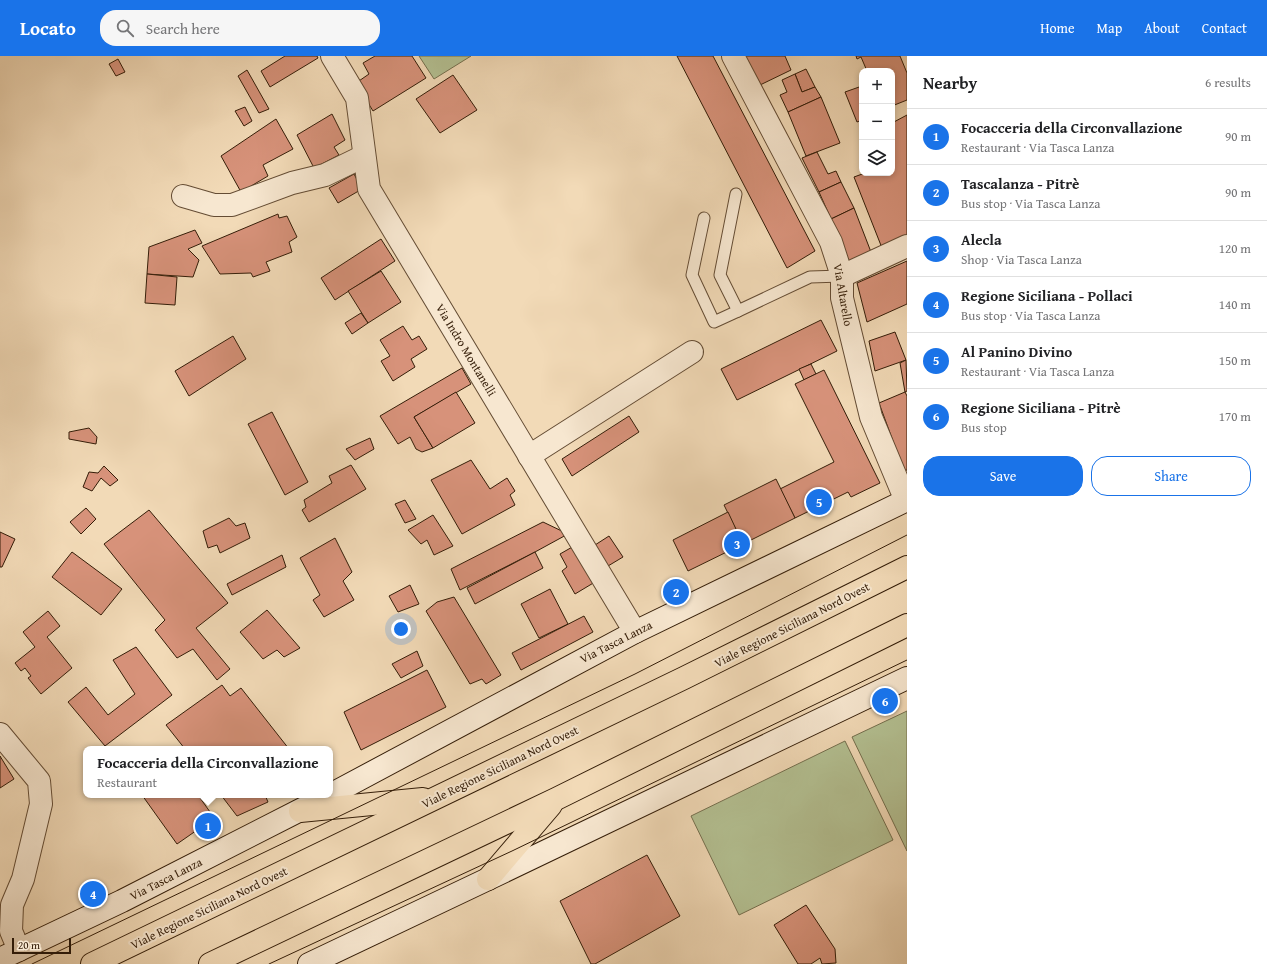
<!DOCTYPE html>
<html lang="en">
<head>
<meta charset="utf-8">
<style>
  body { margin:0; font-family:"Gentium Book Plus",serif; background:#f6f6f6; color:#202124 }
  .controls { position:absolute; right:12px; top:12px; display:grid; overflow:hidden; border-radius:8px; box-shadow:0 2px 6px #0003 }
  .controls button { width:36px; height:36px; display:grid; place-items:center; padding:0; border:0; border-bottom:1px solid #e0e0e0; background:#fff; color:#202124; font:20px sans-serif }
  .scale { position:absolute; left:12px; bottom:10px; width:59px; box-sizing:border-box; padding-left:4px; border:2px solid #341d08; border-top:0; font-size:11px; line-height:14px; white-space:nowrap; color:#341d08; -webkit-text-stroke:3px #f7e7d0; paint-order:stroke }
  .you { position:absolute; left:401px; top:573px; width:14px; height:14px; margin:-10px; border:3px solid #fff; border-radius:50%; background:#1a73e8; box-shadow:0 0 0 6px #1a73e833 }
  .badge { display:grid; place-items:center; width:26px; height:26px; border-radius:50%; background:#1a73e8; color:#fff; font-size:13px; font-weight:700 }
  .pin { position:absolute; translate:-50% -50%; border:2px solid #fff; box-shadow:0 1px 4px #0006 }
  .popup { position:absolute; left:83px; top:690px; width:250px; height:52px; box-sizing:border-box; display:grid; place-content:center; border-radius:8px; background:#fff; filter:drop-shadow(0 1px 3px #0005); font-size:13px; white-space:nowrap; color:#757577 }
  .popup b { font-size:15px; color:#202124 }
  .popup::after { content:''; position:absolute; left:50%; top:100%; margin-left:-8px; border:8px solid transparent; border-top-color:#fff }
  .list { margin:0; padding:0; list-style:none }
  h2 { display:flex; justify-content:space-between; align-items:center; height:52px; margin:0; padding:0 16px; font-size:17px }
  h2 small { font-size:13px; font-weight:400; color:#757577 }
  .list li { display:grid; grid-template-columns:26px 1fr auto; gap:12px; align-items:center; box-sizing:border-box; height:56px; padding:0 16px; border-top:1px solid #e0e0e0 }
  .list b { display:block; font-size:15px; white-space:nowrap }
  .list p { margin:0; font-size:13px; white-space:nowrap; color:#757577 }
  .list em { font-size:13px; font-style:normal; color:#757577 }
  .actions { display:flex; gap:8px; padding:12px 16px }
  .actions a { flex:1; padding:9px 0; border:1px solid #1a73e8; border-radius:16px; text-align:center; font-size:14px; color:#1a73e8 }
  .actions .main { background:#1a73e8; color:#fff }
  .icon { flex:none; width:22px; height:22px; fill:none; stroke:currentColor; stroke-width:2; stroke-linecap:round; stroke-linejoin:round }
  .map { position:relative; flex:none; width:907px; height:908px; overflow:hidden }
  header { display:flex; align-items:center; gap:24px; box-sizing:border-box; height:56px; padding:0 20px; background:#1a73e8; color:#fff }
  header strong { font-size:19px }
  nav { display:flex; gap:22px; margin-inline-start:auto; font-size:14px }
  .search { width:280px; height:36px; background:#f6f6f6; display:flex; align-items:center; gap:10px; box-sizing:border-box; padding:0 14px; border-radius:16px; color:#757577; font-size:15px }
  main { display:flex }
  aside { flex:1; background:#fff }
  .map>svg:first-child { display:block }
  .green { fill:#b4c193; stroke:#746f4e }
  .building { fill:#d7927a; stroke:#341d08 }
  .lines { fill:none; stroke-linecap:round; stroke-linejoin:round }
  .lane-casing { stroke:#644c34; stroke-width:13 }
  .street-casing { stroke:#644c34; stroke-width:24 }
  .secondary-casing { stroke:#341d08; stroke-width:24 }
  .primary-casing { stroke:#341d08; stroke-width:24 }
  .lane { stroke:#f7e7d0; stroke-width:11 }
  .street { stroke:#f7e7d0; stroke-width:22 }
  .secondary { stroke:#f7e7d0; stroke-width:22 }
  .primary { stroke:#f2dab7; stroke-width:22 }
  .tram { stroke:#341d08; stroke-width:1 }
  .labels { text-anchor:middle; stroke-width:4; stroke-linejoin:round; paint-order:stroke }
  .street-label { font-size:12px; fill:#341d08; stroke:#f7e7d0 }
</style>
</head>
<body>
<header>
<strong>Locato</strong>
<div class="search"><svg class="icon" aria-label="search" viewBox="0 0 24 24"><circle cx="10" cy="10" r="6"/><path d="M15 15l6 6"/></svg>Search here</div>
<nav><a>Home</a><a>Map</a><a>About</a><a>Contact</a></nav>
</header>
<main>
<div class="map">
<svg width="907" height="908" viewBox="0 0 907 908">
  <rect width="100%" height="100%" fill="#f2dab7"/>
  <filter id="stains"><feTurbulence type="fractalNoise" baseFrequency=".005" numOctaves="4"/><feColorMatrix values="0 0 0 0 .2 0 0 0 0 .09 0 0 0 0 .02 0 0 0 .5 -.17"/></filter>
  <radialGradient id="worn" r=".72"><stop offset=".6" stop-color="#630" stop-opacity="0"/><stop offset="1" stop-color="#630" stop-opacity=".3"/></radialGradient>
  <g class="green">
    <path d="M419 0H471L434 23Z"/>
    <path d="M907 655V795L852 681Z"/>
    <path d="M845 685 893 784 739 859 691 760Z"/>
  </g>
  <g class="building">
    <path d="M285 0H317L318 2 270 31 261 15Z"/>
    <path d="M375 0H412L426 22 373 55 356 27 369 18 363 7Z"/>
    <path d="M677 0H713L815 195 787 212Z"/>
    <path d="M742 0H785L791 14 760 29Z"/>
    <path d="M856 0H900L907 17V44L892 50V15H867L861 1 857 3Z"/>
    <path d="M118 3 125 16 116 20 109 8Z"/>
    <path d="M806 13 815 31 802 36 795 18Z"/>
    <path d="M247 14 269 53 259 57 238 20Z"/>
    <path d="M795 18 802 36 815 31 821 41 788 56 780 39 787 36 782 24Z"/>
    <path d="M453 19 477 54 440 77 416 43Z"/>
    <path d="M862 30V64L857 66 845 36Z"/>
    <path d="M821 41 840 87 806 100 788 56Z"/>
    <path d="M245 51 252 65 244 70 235 55Z"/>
    <path d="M332 58 345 84 334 91 339 99 314 112 297 79Z"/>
    <path d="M907 59V182L882 192 854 121 865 117H892V67Z"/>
    <path d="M276 63 293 93 263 109 268 120 241 136 221 100Z"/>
    <path d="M817 96 828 118 836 115 841 126 819 136 802 102Z"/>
    <path d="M354 118 362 133 338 147 329 132Z"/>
    <path d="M841 126 854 152 831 163 819 136Z"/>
    <path d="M854 152 871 196 849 205 831 163Z"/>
    <path d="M278 158 279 162 287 160 297 181 289 186 292 196 266 206 270 215 253 221 251 217 220 218 202 190Z"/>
    <path d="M195 174 202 187 188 193 199 204 193 221 147 218 149 191Z"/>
    <path d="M381 183 395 205 335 244 321 222Z"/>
    <path d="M907 205V248L867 266 857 227Z"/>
    <path d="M381 215 401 246 368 267 348 235Z"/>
    <path d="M147 218 177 221 175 249 145 247Z"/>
    <path d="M361 257 368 267 352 278 345 267Z"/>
    <path d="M821 264 837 295 737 344 721 313Z"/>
    <path d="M403 270 412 284 419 280 427 293 411 303 415 311 393 325 381 305 390 300 380 284Z"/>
    <path d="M895 276 906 304 875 315 869 285Z"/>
    <path d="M233 280 246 303 189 340 175 315Z"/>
    <path d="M906 304 907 335 905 336 900 307Z"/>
    <path d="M811 308 816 318 804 324 799 313Z"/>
    <path d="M462 312 471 328 414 361 433 392 422 396 416 393 410 381 398 388 380 360Z"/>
    <path d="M824 314 880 427 851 441 848 436 795 462 780 433 834 406 795 328Z"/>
    <path d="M456 336 475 367 433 392 414 361Z"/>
    <path d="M905 336 907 340V414L904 415 879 347Z"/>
    <path d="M272 356 308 426 285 439 248 368Z"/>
    <path d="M629 360 639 376 572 420 562 403Z"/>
    <path d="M89 372 97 381 96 388 69 383V376Z"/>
    <path d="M370 382 374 393 355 404 346 393Z"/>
    <path d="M471 404 490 433 507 422 515 435 510 439 515 449 462 478 431 424Z"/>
    <path d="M351 409 366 433 309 466 302 454 306 451 304 444 332 427 329 420Z"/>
    <path d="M104 410 118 424 110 430 101 422 92 435 83 431 89 416 98 417Z"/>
    <path d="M776 423 795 462 743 488 724 449Z"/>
    <path d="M405 444 416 463 405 467 395 448Z"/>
    <path d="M86 452 96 463 81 478 70 466Z"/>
    <path d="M149 454 228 547 196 572 230 613 217 624 193 593 177 602 155 574 165 564 104 488Z"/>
    <path d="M728 456 743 488 688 515 673 484Z"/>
    <path d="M433 459 453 490 434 499 427 484 421 488 408 474Z"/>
    <path d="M229 462 236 470 245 467 250 482 220 497 217 489 208 492 203 475Z"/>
    <path d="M543 466 568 478 535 496 460 534 451 513Z"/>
    <path d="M0 476 15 483 2 511H0Z"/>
    <path d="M609 480 623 501 608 510 595 489Z"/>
    <path d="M335 482 352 516 343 525 354 544 324 561 313 544 320 539 300 502Z"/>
    <path d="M574 490 595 526 575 538 562 515 567 511 560 498Z"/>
    <path d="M72 496 122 533 101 559 52 521Z"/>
    <path d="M535 496 543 512 475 548 467 532Z"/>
    <path d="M282 499 286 511 232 539 227 528Z"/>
    <path d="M410 529 419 548 398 556 389 540Z"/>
    <path d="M550 533 568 568 539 582 521 548Z"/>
    <path d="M454 541 501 619 486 628 482 623 470 628 426 555 437 546Z"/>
    <path d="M267 554 300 592 284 601 277 594 263 603 240 576Z"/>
    <path d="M48 555 60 570 47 581 72 612 41 638 28 622 31 620 25 612 21 615 15 607 35 591 23 576Z"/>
    <path d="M584 560 593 576 521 614 512 597Z"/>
    <path d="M136 591 172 639 105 690 68 646 86 631 108 659 135 638 113 604Z"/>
    <path d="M417 595 423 610 401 622 392 608Z"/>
    <path d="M427 614 446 651 361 694 344 656Z"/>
    <path d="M222 629 230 640 241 632 289 693H185L166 669Z"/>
    <path d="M0 700 14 723 0 732Z"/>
    <path d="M142 739H198L220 770 206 780 200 772 177 788Z"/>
    <path d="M221 739H265L268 746 237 760Z"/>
    <path d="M647 799 680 860 595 908H591L560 845Z"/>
    <path d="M806 849 835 893 836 907 822 908 820 902 811 908H798L774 869Z"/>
  </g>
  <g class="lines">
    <defs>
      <g id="lane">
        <path d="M736 138 720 219 738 255 810 221 842 220"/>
        <path d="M704 162 692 219 714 266 738 255"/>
      </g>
      <g id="street">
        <path d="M332 0 357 42 369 133 635 576"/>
        <path d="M733 0 831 186 842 220V242L871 361 906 445"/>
        <path d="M183 140 214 149H232L292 127 325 119 364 100"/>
        <path d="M842 220 907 190"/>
        <path d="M529 400 692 296"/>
        <path d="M0 678 39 725 41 748 23 823 12 849 11 875 19 894"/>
      </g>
      <g id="secondary">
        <path d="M330 739 635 576 907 444"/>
        <path d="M0 903 122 845 316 746"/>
        <path d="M309 908 488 823 907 622"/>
      </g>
      <g id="primary">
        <path d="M300 755 423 743"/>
        <path d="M488 823 551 749"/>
        <path d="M92 908 684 622 907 511"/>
        <path d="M210 908 556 743 907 569"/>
      </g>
    </defs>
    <use href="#lane" class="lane-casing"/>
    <use href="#street" class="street-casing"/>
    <use href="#secondary" class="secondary-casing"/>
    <use href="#primary" class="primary-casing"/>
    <use href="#lane" class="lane"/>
    <use href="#street" class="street"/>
    <use href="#secondary" class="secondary"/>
    <use href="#primary" class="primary"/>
    <g class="tram">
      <path d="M32 908 635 618 907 479"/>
      <path d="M269 908 512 795 907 604"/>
    </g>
  </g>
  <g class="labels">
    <g class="street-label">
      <text transform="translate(843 239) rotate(80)" y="4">Via Altarello</text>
      <text transform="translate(466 294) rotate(59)" y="4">Via Indro Montanelli</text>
      <text transform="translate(792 569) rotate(-27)" y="4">Viale Regione Siciliana Nord Ovest</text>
      <text transform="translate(616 586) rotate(-27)" y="4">Via Tasca Lanza</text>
      <text transform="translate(500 711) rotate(-26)" y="4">Viale Regione Siciliana Nord Ovest</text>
      <text transform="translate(166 823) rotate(-27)" y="4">Via Tasca Lanza</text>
      <text transform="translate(209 852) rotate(-26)" y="4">Viale Regione Siciliana Nord Ovest</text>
    </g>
  </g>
  <rect width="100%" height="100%" filter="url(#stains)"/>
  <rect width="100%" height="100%" fill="url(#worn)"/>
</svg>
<div class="controls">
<button>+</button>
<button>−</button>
<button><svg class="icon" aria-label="layers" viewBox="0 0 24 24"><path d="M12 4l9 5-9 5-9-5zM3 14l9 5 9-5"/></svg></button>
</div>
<div class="scale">20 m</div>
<div class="you"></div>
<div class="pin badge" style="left:208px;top:770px">1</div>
<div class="popup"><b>Focacceria della Circonvallazione</b>Restaurant</div>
<div class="pin badge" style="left:676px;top:536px">2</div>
<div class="pin badge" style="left:737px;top:488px">3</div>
<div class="pin badge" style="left:93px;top:838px">4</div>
<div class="pin badge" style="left:819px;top:446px">5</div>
<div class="pin badge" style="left:885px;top:645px">6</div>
</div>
<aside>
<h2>Nearby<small>6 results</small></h2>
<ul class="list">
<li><span class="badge">1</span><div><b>Focacceria della Circonvallazione</b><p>Restaurant · Via Tasca Lanza</p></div><em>90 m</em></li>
<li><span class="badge">2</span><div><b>Tascalanza - Pitrè</b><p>Bus stop · Via Tasca Lanza</p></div><em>90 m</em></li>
<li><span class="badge">3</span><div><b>Alecla</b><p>Shop · Via Tasca Lanza</p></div><em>120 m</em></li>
<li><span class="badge">4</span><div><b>Regione Siciliana - Pollaci</b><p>Bus stop · Via Tasca Lanza</p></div><em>140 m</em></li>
<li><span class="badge">5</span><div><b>Al Panino Divino</b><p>Restaurant · Via Tasca Lanza</p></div><em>150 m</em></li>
<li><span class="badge">6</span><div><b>Regione Siciliana - Pitrè</b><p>Bus stop</p></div><em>170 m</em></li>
</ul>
<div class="actions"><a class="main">Save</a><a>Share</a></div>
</aside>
</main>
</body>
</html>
